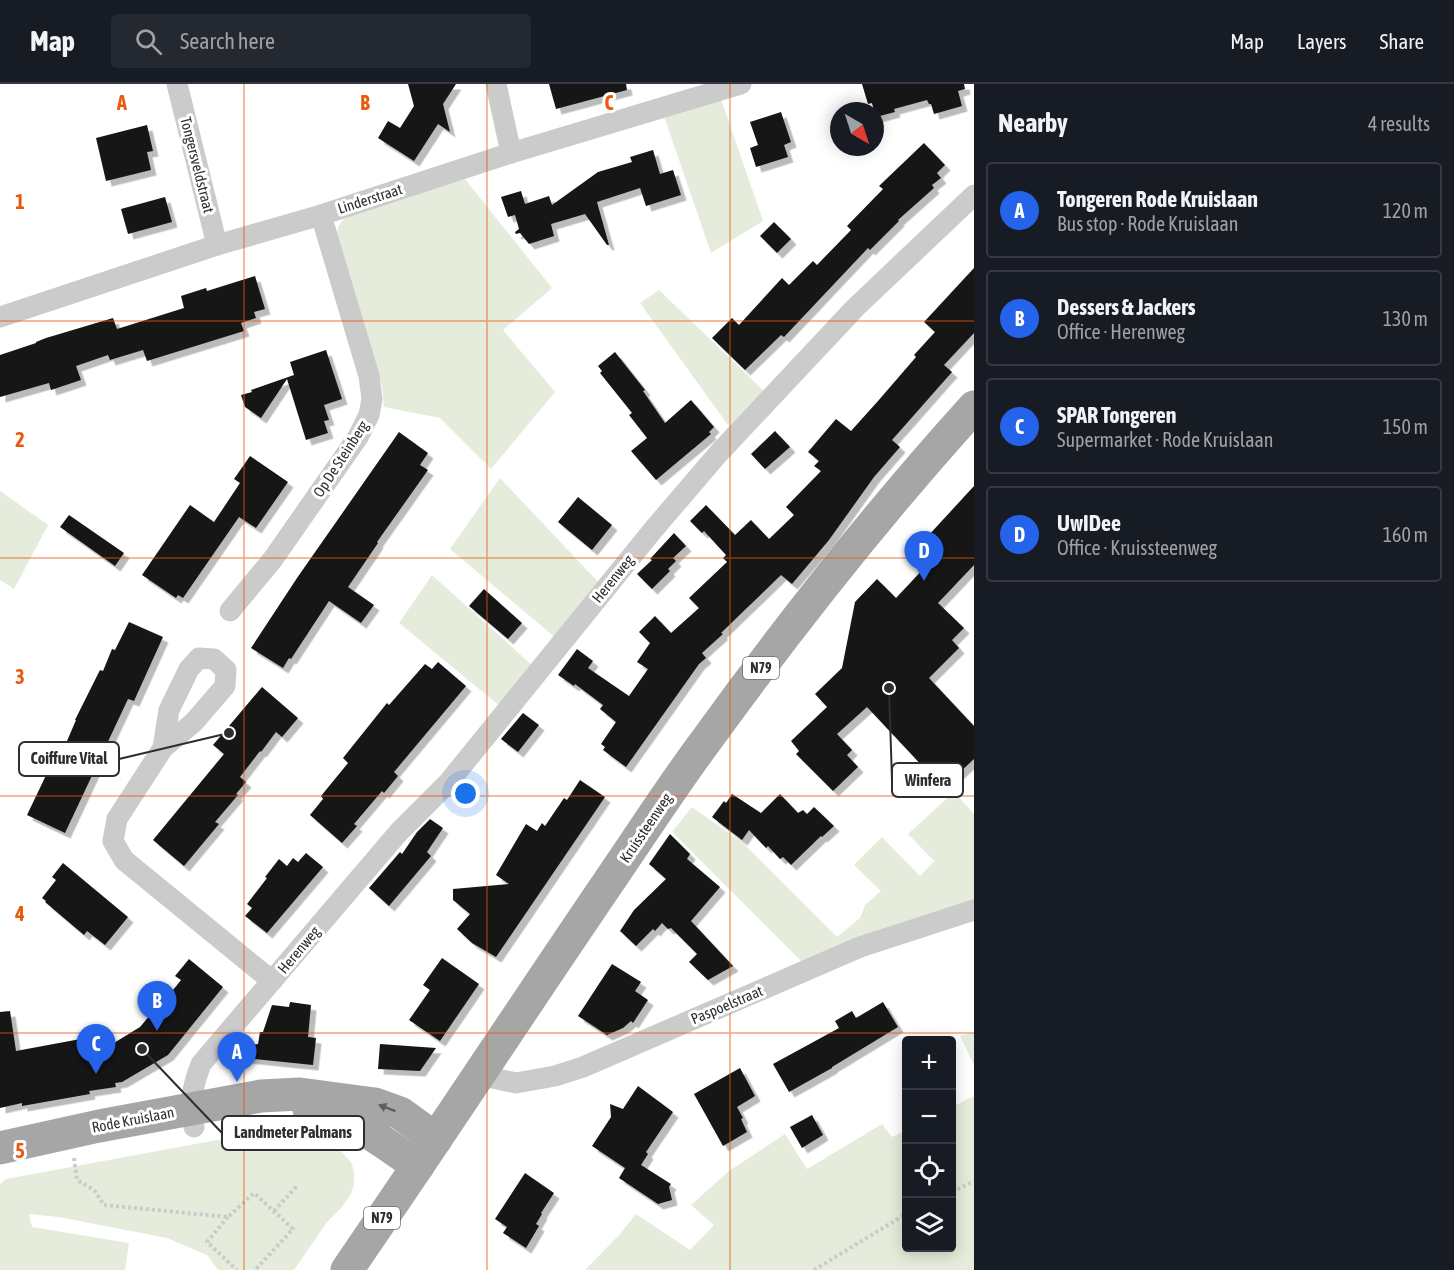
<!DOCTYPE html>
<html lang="en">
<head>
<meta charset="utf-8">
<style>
  body { margin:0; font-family:"Asap Condensed",sans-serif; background:#242831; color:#f1f3f6 }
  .controls { position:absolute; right:18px; bottom:18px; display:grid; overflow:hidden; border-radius:6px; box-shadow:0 3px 15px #0003 }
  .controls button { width:54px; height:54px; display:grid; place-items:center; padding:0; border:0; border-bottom:2px solid #363941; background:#171b24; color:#f1f3f6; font:30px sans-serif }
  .compass { position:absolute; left:830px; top:18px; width:54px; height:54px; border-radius:50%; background:#171b24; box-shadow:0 3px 15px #0003; rotate:141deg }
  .you { position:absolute; left:466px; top:710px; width:21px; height:21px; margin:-15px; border:4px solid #fff; border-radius:50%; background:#1a73e8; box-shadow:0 0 0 9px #1a73e833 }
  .badge { display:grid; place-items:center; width:39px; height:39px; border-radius:50%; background:#2563eb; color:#fff; font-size:20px; font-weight:700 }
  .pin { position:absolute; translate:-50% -50px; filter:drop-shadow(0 2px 3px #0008) }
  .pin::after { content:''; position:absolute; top:32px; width:21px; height:18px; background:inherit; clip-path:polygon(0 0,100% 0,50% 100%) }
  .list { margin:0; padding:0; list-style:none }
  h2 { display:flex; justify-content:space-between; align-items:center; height:78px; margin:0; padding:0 24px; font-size:26px }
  h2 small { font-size:20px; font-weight:400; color:#9ea1a6 }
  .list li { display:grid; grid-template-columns:39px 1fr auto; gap:18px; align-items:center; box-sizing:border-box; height:96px; margin:0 12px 12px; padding:0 12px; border:2px solid #363941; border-radius:6px }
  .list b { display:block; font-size:22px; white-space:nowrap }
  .list p { margin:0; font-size:20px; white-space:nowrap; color:#9ea1a6 }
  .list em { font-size:20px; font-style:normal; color:#9ea1a6 }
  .icon { flex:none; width:33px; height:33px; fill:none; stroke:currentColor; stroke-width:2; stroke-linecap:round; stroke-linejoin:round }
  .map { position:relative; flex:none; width:974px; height:1186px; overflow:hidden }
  header { display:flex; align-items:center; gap:36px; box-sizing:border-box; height:84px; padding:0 30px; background:#171b24; border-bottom:2px solid #363941 }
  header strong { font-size:28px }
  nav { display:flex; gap:33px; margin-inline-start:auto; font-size:21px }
  .search { width:420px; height:54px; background:#242831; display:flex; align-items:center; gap:15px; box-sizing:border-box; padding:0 21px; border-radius:6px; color:#9ea1a6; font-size:22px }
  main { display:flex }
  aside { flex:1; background:#171b24 }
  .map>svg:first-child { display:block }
  .green { fill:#e5ecdb }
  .building { fill:#151515; filter:url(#shadow) }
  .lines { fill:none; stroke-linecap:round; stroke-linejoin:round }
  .path { stroke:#cbcbcb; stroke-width:4; stroke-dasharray:3 3; stroke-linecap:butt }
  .street { stroke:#cbcbcb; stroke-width:21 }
  .primary { stroke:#a6a6a6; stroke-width:33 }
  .oneway { fill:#5e5e5e }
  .grid { fill:none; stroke:#e8590c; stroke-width:1.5; stroke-opacity:0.55 }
  .labels { text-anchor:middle; stroke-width:6; stroke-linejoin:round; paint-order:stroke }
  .shield { fill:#fff; stroke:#6d6d6d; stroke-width:1.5 }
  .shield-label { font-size:14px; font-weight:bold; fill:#2e2e2e }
  .street-label { font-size:15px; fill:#2e2e2e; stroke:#fff }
  .grid-label { font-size:20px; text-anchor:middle; font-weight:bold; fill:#e8590c; stroke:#fff; stroke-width:6; stroke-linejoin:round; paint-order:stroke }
  .leader { fill:none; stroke:#2e2e2e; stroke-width:2 }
  .callout-dot { fill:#2e2e2e; stroke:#fff; stroke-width:2 }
  .callout { fill:#fff; stroke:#2e2e2e; stroke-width:2 }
  .callout-label { font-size:16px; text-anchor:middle; font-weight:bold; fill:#2e2e2e }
</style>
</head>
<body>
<header>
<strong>Map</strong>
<div class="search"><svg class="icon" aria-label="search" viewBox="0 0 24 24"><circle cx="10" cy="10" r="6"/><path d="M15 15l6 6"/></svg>Search here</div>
<nav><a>Map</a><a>Layers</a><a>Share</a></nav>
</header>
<main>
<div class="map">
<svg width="974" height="1186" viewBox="0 0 974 1186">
  <defs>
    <filter id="shadow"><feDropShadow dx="5.5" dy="5.5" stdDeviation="0" flood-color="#0004"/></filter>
  </defs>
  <rect width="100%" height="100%" fill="#fff"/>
  <g class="green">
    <path d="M721 15 763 137 711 169 664 32Z"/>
    <path d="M465 95 552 204 503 246 555 308 491 385 440 334 384 323 382 302 337 155 338 143 347 130Z"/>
    <path d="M659 206 767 310 733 348 640 219Z"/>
    <path d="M500 394 601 501 557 555 450 465Z"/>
    <path d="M0 407 48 441 14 505 0 496Z"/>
    <path d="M432 491 534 583 501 623 399 539Z"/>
    <path d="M954 708 974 730V817L804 880 672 748 692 723 743 759 837 853 860 834 865 821 881 807 854 781 882 753 920 792 934 777 908 750Z"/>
    <path d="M974 948V981L960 952Z"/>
    <path d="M974 1012V1186H585L620 1150 636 1130 690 1166 714 1141 691 1121 729 1087 785 1050 807 1085 882 1040 892 1053 906 1046V1164H952V1023Z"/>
    <path d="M276 1045C301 1045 322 1045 343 1060L339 1065 351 1078 354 1087V1100L351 1110 342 1123 327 1138 294 1186H218L207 1171 167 1154 59 1133 29 1130 32 1143 129 1159 125 1186H0V1100L6 1095Z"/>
  </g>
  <g class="building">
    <path d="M408 0H456L443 20 450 48 438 40 414 77 378 54 388 37 400 44 414 22Z"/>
    <path d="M549 0H626L627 6 556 25Z"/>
    <path d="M862 0H964L965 5 958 7 962 22 934 30 931 20H929L927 16 894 25 895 28 876 33 872 19 868 20Z"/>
    <path d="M781 28 791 58 784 61 788 73 756 83 750 64 758 61 750 38Z"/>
    <path d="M147 41 153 67 147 68 151 86 106 97 96 54Z"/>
    <path d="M924 59 945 81 937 89 941 94 932 101 934 104 898 136 899 137 870 166 868 164 784 253 781 251 745 286 712 254 732 234 739 241 782 194 789 201 813 177 817 181 851 146 847 142 883 105 879 102Z"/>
    <path d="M653 66 660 90 673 86 681 111 646 122 640 104 597 118 609 161H607L585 130 551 140 554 152 529 160 520 149 516 150 515 148 519 145 515 131 508 133 501 113 521 107 525 120 549 112 552 121 598 88 632 78 630 73Z"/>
    <path d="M165 113 172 138 128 150 121 125Z"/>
    <path d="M774 138 791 155 777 169 760 152Z"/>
    <path d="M974 184V249L944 281 952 288 892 356 900 363 874 393 829 456 792 500 781 491 721 549 723 550 702 569 706 574 699 580 626 683 603 666 605 663 601 660 616 638 600 625 603 621 575 600 574 602 558 591 577 565 593 577 588 584 629 612 648 585 637 578 650 559 639 548 655 532 671 549 699 524 689 514 727 478 723 474 726 471 704 447 702 449 690 437 706 421 735 451 751 436 769 455 794 431 786 423 821 387 814 382 819 377 808 368 836 335 851 347 878 317 916 273 914 271 935 248 924 238Z"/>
    <path d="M255 192 265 225 254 228 256 234 241 239 244 247 147 277 143 266 110 276 108 271 76 282 81 296 51 306 49 299 0 313V271L36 259V258L46 254 113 234 117 245 184 224 181 212 206 204 207 207Z"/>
    <path d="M326 266 342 315 324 321 329 336 324 337 328 349 306 356 287 295 261 334 245 323 241 311 252 308 251 306 294 291 290 278Z"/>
    <path d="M615 268 645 306 643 307 665 339 691 316 714 343 709 348 711 350 656 396 631 367 647 354 629 331 632 329 600 289 602 287 598 282Z"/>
    <path d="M775 347 790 363 765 385 751 370Z"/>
    <path d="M399 348 428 369 420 381 428 386 377 458 378 459 348 503 374 521 361 539 329 517 291 575 289 574 283 584 251 564 297 494Z"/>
    <path d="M250 372 288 398 256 444 239 433 183 514 178 511 176 514 142 491 190 421 214 438 240 399 234 395Z"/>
    <path d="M974 402V481L938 519 964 544 952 556 959 564 929 594 974 642V675L943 704 867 623 837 650 852 666 847 671 858 683 833 707 796 670 799 667 791 657 827 623 815 610 842 584 855 518 877 495 896 514 942 465 928 452Z"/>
    <path d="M578 413 612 441 592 466 558 438Z"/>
    <path d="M69 431 124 469 115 482 60 443Z"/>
    <path d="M674 449 686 462 673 474 676 477 668 485 670 487 652 505 637 490 652 476 650 475Z"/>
    <path d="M484 505 522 539 508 555 469 522Z"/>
    <path d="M129 538 163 553 134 617 128 615 65 749 27 731 60 662 64 664 76 636H75L100 586 103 587 112 565 115 566Z"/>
    <path d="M438 578 466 602 394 688 398 692 384 709 382 707 354 740 357 742 342 759 310 731 323 715 321 712 348 679 343 674 387 619 389 621 425 580 432 585Z"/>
    <path d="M262 603 298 634 282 653 276 648 261 668 260 667 240 693 246 698 236 710 238 711 215 738 219 740 184 782 153 756 224 670 213 661Z"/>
    <path d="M523 629 539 641 518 668 501 655Z"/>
    <path d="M580 696 605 713 496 873 472 859 457 845 470 830 453 816V805L509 800 496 791 526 740 537 747 542 739 545 742 564 714 567 716Z"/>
    <path d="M732 710 761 729 780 710 798 729 803 726 807 730 814 723 834 742 822 753 821 752 791 781 783 773 780 775 768 762 766 764 749 746 742 756 712 733 724 717 726 719Z"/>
    <path d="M430 735 443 744 427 768 431 772 389 822 369 804 400 768 402 770 417 748Z"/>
    <path d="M670 750 690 770 687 775 720 803 691 837 733 882 708 896 689 878 697 870 671 844 668 845 662 839 655 847 653 845 636 862 620 847 634 826 666 795 649 780Z"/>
    <path d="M306 769 323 783 267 849 245 832 252 824 247 820 267 794 265 793 279 775 287 782 293 774 298 778Z"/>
    <path d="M63 779 128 833 105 861 87 847 84 851 45 818 46 817 42 814 56 796 52 793Z"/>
    <path d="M442 874 479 900 440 957 409 936 430 906 423 901Z"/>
    <path d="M189 875 223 903 168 971 122 998 115 999 116 1003 89 1007 90 1010 22 1022V1019L0 1024V928L10 927 16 967 102 951 109 962 140 943 151 930 153 931 181 896 175 892Z"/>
    <path d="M612 880 641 898 635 907 648 916 633 939 631 937 623 944 607 951 578 932Z"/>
    <path d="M290 918 311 921 308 953 316 954 313 981 225 972 232 964 258 960 260 948H263L272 921 289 923Z"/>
    <path d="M883 918 898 943 832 983V984L789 1008 773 980 839 944 835 937 852 927 856 934Z"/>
    <path d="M380 960 436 964 420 987 378 985Z"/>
    <path d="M740 984 755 1012 737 1023 743 1034 741 1035 747 1048 723 1062 694 1010Z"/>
    <path d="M638 1002 673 1028 646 1068 648 1070 641 1081 671 1100 669 1103 672 1116 658 1120 619 1094 625 1084 592 1062 611 1033 610 1020 623 1025Z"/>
    <path d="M812 1031 823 1051 802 1064 790 1043Z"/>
    <path d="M525 1089 554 1109 541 1129 542 1130 536 1140 539 1142 526 1164 503 1149 507 1143 495 1135Z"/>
  </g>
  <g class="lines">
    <g class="path">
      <path d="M74 1074 77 1096 94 1106 104 1121 228 1133 254 1109 293 1145 255 1186"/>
      <path d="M952 1108 974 1097"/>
      <path d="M274 1127 297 1102"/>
      <path d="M228 1133 207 1158 237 1186"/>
      <path d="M814 1186 906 1130"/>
    </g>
    <g class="street">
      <path d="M177 0 217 161"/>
      <path d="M496 0 511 69"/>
      <path d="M0 233 217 161 321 131 511 69 741 0"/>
      <path d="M230 527 273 475 358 353 369 331 372 315 369 292 321 131"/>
      <path d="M163 664 169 626 189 585 199 574 214 575 226 586 225 602 194 638 163 664 117 735 113 757 124 776 272 897"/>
      <path d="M479 991 516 999 555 992 583 983 860 863 974 826"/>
      <path d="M194 1043C189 1018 192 1004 201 980L398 749 448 699 653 446 718 370 855 224 974 111"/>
    </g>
    <g class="primary">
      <path d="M309 1025C344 1026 389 1063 418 1082"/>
      <path d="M0 1064 99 1042 191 1025 261 1012 300 1010 375 1020 400 1029 436 1055"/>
      <path d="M347 1186C437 1055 524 922 614 790 644 746 673 701 705 658 789 542 878 429 974 323"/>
    </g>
  </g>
  <defs><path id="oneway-solid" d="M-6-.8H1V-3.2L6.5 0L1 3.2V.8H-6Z" transform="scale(1.5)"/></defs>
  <use class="oneway" href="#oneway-solid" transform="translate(387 1024) rotate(-159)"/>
  <path class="grid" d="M244 0V1186M487 0V1186M730 0V1186M0 237H974M0 474H974M0 712H974M0 949H974"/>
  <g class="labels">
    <g class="shield">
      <rect x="743" y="573" width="36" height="22" rx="4.5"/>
      <rect x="364" y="1123" width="36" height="22" rx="4.5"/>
    </g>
    <g class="shield-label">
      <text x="761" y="589">N79</text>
      <text x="382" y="1139">N79</text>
    </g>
    <g class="street-label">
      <text transform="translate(197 81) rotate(76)" y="5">Tongersveldstraat</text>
      <text transform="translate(370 115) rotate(-18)" y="5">Linderstraat</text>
      <text transform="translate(341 375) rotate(-57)" y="5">Op De Steinberg</text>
      <text transform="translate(613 495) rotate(-51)" y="5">Herenweg</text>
      <text transform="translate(646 744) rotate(-56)" y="5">Kruissteenweg</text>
      <text transform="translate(299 866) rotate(-50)" y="5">Herenweg</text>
      <text transform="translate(727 921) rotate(-23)" y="5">Paspoelstraat</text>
      <text transform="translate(133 1036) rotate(-11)" y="5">Rode Kruislaan</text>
    </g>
  </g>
  <g class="grid-label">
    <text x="122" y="26">A</text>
    <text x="365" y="26">B</text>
    <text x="609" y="26">C</text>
    <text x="20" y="125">1</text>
    <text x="20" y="363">2</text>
    <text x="20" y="600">3</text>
    <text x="20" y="837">4</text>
    <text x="20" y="1074">5</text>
  </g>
  <path class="leader" d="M229 649L119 675M889 604L892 696M142 965L222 1049"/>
  <g class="callout-dot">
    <circle cx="229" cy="649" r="6"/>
    <circle cx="889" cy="604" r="6"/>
    <circle cx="142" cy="965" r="6"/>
  </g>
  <g class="callout">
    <rect x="19" y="658" width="100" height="34" rx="6"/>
    <rect x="892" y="679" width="71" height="34" rx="6"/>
    <rect x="222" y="1032" width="142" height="34" rx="6"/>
  </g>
  <g class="callout-label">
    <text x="69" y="680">Coiffure Vital</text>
    <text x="928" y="702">Winfera</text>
    <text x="293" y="1054">Landmeter Palmans</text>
  </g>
</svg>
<div class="controls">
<button>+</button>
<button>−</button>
<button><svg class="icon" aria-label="locate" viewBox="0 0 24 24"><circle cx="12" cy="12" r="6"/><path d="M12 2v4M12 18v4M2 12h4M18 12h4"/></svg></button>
<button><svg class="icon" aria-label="layers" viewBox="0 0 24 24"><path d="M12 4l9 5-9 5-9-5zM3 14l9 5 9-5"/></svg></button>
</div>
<svg class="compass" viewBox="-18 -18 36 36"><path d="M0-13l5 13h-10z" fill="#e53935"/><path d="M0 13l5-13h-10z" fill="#9ea1a6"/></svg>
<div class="you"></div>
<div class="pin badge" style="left:237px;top:998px">A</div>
<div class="pin badge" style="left:157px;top:947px">B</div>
<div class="pin badge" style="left:96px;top:990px">C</div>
<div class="pin badge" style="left:924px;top:497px">D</div>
</div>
<aside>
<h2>Nearby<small>4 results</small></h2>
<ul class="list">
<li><span class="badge">A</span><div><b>Tongeren Rode Kruislaan</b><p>Bus stop · Rode Kruislaan</p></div><em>120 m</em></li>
<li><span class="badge">B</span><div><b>Dessers &amp; Jackers</b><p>Office · Herenweg</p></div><em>130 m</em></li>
<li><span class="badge">C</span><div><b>SPAR Tongeren</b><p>Supermarket · Rode Kruislaan</p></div><em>150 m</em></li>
<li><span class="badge">D</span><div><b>UwIDee</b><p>Office · Kruissteenweg</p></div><em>160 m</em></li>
</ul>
</aside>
</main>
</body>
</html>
